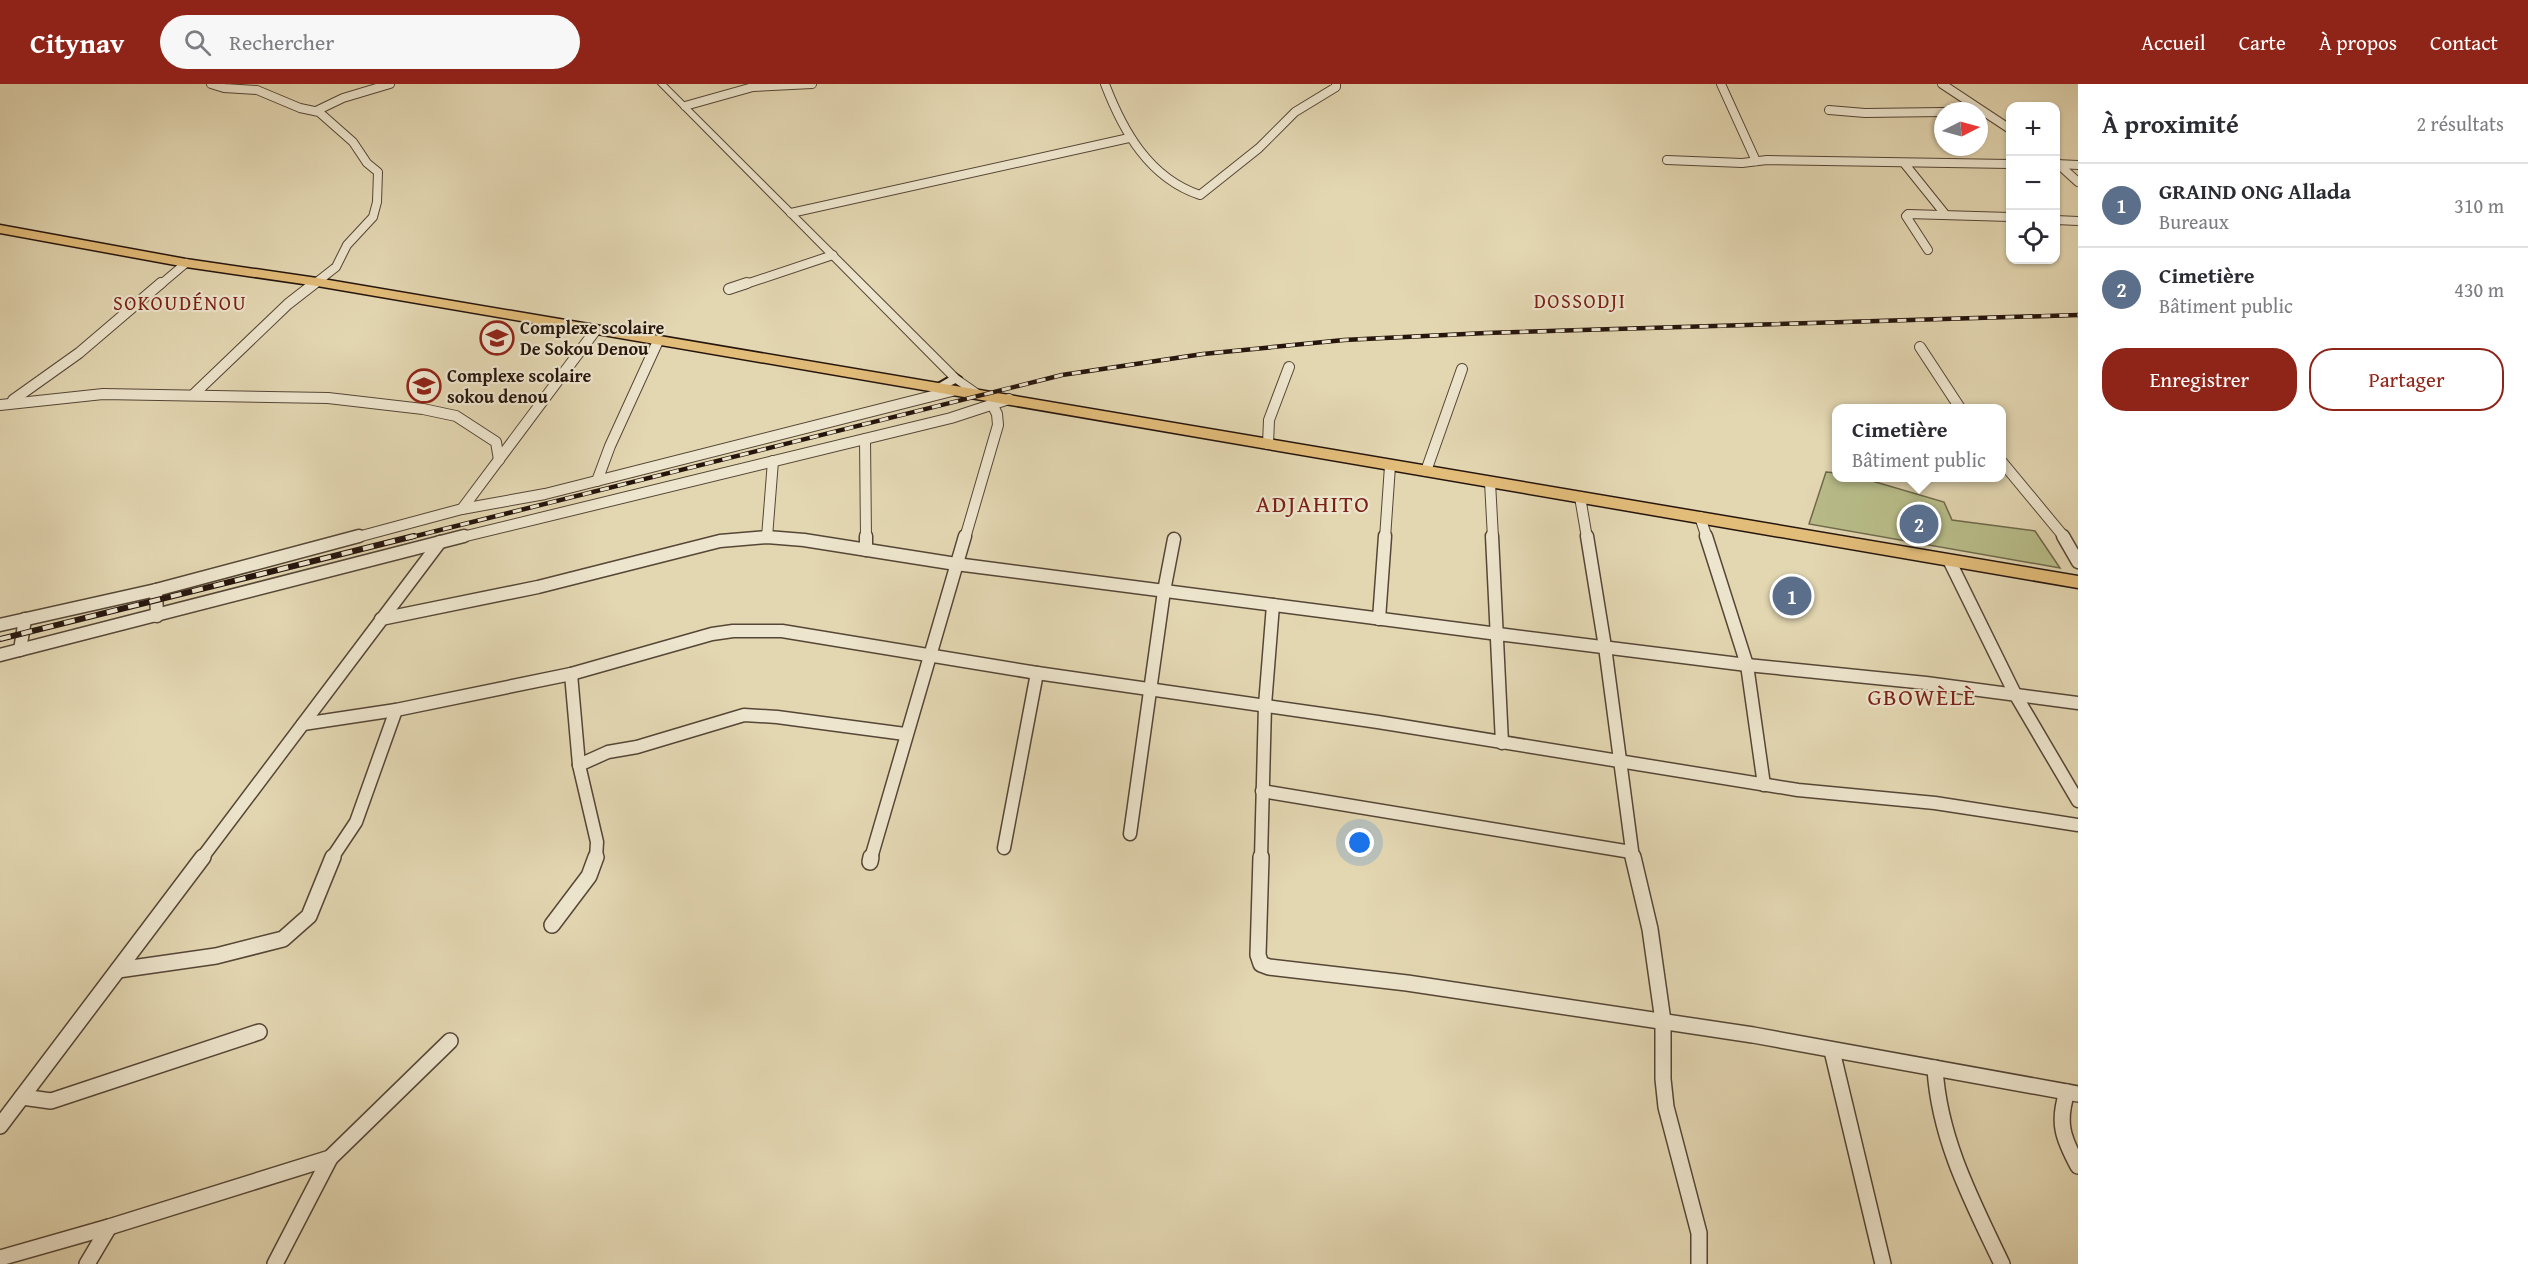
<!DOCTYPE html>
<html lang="fr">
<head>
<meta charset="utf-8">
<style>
  body { margin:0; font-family:"Gentium Book Plus",serif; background:#f7f7f7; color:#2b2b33 }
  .controls { position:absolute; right:18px; top:18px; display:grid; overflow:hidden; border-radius:12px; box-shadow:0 2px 4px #0004 }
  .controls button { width:54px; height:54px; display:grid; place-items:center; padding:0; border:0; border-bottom:2px solid #e1e1e2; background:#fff; color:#2b2b33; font:30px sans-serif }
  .compass { position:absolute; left:1934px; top:18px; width:54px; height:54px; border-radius:50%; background:#fff; box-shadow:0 2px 4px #0004; rotate:84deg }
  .you { position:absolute; left:1360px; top:759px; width:21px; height:21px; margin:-15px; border:4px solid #fff; border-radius:50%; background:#1a73e8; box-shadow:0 0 0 9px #1a73e833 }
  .badge { display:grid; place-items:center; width:39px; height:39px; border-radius:50%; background:#8f2418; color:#fff; font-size:20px; font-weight:700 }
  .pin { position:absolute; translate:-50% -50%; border:3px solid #fff; box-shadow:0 2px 6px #0006 }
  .popup { position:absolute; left:1832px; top:320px; width:174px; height:78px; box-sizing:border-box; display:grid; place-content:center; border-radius:12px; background:#fff; filter:drop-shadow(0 2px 4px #0005); font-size:20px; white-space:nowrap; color:#7c7c81 }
  .popup b { font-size:22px; color:#2b2b33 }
  .popup::after { content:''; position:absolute; left:50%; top:100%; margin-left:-12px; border:12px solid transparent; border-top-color:#fff }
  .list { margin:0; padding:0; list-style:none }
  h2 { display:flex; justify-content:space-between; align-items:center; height:78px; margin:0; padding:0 24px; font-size:26px }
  h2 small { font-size:20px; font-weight:400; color:#7c7c81 }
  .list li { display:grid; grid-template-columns:39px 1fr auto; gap:18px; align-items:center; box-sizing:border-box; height:84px; padding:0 24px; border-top:2px solid #e1e1e2 }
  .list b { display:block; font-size:22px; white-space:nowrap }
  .list p { margin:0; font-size:20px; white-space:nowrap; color:#7c7c81 }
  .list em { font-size:20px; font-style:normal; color:#7c7c81 }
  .actions { display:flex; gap:12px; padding:18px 24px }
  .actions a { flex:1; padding:14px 0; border:2px solid #8f2418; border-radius:24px; text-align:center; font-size:21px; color:#8f2418 }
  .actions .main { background:#8f2418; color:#fff }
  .icon { flex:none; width:33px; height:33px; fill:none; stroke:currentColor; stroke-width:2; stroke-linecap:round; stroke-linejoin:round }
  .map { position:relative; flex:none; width:2078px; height:1180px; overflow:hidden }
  header { display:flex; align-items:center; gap:36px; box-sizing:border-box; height:84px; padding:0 30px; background:#8f2418; color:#fff }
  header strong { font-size:28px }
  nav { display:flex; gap:33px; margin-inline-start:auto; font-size:21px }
  .search { width:420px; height:54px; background:#f7f7f7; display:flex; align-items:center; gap:15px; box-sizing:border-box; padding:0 21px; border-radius:33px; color:#7c7c81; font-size:22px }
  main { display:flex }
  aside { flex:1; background:#fff }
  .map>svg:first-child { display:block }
  .green { fill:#b8bd89; stroke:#6f694b; stroke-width:1.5 }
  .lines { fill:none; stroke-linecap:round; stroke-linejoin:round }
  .minor-far3-casing { stroke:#554636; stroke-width:10 }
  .minor-far2-casing { stroke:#554636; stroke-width:12 }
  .minor-far1-casing { stroke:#554636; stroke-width:15 }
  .minor-casing { stroke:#554636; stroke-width:18 }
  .tertiary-casing { stroke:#554636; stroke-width:2 }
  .secondary-casing { stroke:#26150d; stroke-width:4 }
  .primary-casing { stroke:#26150d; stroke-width:3 }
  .minor-far3 { stroke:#ede5cd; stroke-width:8 }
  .minor-far2 { stroke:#ede5cd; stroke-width:10 }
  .minor-far1 { stroke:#ede5cd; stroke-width:12 }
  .minor { stroke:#ede5cd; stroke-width:15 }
  .tertiary { fill:#ede5cd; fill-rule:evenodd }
  .secondary { fill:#ede5cd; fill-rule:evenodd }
  .primary { fill:#e2bc79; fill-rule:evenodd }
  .rail-far1-casing { stroke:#26150d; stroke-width:4.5 }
  .rail-casing { stroke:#26150d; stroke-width:6 }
  .rail-far1 { stroke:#ede5cd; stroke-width:3; stroke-dasharray:9; stroke-linecap:butt }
  .rail { stroke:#ede5cd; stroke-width:4; stroke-dasharray:11; stroke-linecap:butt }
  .labels { text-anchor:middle; stroke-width:4.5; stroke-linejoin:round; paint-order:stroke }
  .far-poi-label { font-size:18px; font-weight:bold; fill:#26150d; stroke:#ede5cd; text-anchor:start }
  .far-quarter-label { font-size:20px; letter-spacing:1.5px; fill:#7a1f14; stroke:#ede5cd }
  .quarter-label { font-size:24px; letter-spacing:1.5px; fill:#7a1f14; stroke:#ede5cd }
</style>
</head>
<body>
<header>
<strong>Citynav</strong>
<div class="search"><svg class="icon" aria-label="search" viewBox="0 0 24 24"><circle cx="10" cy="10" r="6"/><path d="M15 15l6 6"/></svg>Rechercher</div>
<nav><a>Accueil</a><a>Carte</a><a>À propos</a><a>Contact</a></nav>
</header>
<main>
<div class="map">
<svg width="2078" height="1180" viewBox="0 0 2078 1180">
  <rect width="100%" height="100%" fill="#e3d7b2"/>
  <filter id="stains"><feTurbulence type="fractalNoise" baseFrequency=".00333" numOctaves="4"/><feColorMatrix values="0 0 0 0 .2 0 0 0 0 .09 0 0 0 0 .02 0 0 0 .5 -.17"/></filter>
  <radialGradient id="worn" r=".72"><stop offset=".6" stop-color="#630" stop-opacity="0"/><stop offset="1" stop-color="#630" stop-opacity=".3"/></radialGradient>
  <path class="green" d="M1826 388 1836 389V394H1862L1944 418 1952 436 2035 447 2060 484 1809 440Z"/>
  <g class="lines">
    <defs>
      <g id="minor-far3">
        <path d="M211 0 224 4 257 6 300 24 319 28 353 58 367 79 378 88 377 118 373 133 347 161 336 183 313 201"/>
        <path d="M1105 0C1123 47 1149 94 1200 111L1259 64 1295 28 1336 3V0"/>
        <path d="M1721 0 1756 77"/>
        <path d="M1942 0 2010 45"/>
        <path d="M685 22 753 3 812 0"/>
        <path d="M1829 26 1865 29 1943 28"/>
        <path d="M316 27 343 14 390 0"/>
        <path d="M1667 76 1742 79 1767 76 2010 80"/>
        <path d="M2056 78 2078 98"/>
        <path d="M1904 79 1945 130"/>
        <path d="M2056 80 2078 81"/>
        <path d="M791 129 1129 54"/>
        <path d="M2056 136 2078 137"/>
        <path d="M1928 166 1906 132 1908 130 2010 133"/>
        <path d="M160 201 186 179"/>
        <path d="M743 201 833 171"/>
      </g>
      <g id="minor-far2">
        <path d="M729 205 747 199"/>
        <path d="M1920 263 1960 324"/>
        <path d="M194 310 288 220 315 199"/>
        <path d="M13 316 79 269 161 199"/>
        <path d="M0 321 103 310 328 314 423 325 456 332 496 358 499 376"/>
        <path d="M865 355 866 454"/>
        <path d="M1268 360 1269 336 1289 283"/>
        <path d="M2002 378 2065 454"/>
        <path d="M1426 387 1462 285"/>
        <path d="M597 397 610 362 658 257"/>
        <path d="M1490 398 1493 454"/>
        <path d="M1580 413 1587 454"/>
        <path d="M462 425 595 247"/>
        <path d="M1700 433 1707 454"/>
        <path d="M767 453 773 377"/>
        <path d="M354 454 462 425 545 410 952 307"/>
        <path d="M458 454 951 334 1009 315"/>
        <path d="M759 454H775"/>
        <path d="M965 454 998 341 997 330 993 322"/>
        <path d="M1385 454 1390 382"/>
      </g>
      <g id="minor-far1">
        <path d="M866 452V466"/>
        <path d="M1492 452 1502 659"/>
        <path d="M1587 452 1605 563 1633 774"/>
        <path d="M1706 452 1747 581 1764 701"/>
        <path d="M2063 452 2078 478"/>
        <path d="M1950 478 2015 610 2078 717"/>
        <path d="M156 506 157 532"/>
        <path d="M381 535 538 503 720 457 767 453 804 456 956 480 1498 550 1747 581 1926 599 2078 619"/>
        <path d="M1379 535 1385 452"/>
        <path d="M0 541 156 506 359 452"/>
        <path d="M20 566 25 535"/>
        <path d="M0 571 464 452"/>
        <path d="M571 590 579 681 597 758 596 774"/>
        <path d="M303 640 396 626 571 590 712 550 733 547H782L1037 589 1378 638 1798 706 1935 719 2078 741"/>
        <path d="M579 681 608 668 637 663 744 631 777 633 905 650"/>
        <path d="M1262 707 1631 768"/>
        <path d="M1130 750 1164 507 1174 455"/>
        <path d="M1004 764 1037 589"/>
        <path d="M202 774 440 458"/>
        <path d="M332 774 356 738 396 626"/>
        <path d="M871 774 965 452"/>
        <path d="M1261 774 1265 621 1273 521"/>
      </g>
      <g id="minor">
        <path d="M1261 773 1258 871 1261 880 1269 883 1407 899 1753 951 2078 1010"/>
        <path d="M1633 773 1650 845 1663 937V995L1666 1023 1699 1149V1180"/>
        <path d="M870 778 871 773"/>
        <path d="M552 841 589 792 596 773"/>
        <path d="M118 886 216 872 283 855 309 832 333 773"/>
        <path d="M1832 967 1883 1180"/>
        <path d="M1935 984C1939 1055 1972 1117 2002 1180"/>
        <path d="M2067 1008C2057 1039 2063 1054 2078 1082"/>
        <path d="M22 1013 51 1017 259 948"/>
        <path d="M0 1042 203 773"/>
        <path d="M0 1174 109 1143 330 1074 450 957"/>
        <path d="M87 1180 109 1143"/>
        <path d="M275 1180 330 1074"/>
      </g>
      <path id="tertiary" d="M658 0H666L959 292 982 308V312H974L951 296Z"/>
      <path id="secondary" d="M955 290 961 294 960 297 937 308 931 304Z"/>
      <path id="primary" d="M0 141 186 175 317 194 2078 492V504L317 202 186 183 0 149Z"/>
    </defs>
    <use href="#minor-far3" class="minor-far3-casing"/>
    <use href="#minor-far2" class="minor-far2-casing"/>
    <use href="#minor-far1" class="minor-far1-casing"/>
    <use href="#minor" class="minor-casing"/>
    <use href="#tertiary" class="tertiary-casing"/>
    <use href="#secondary" class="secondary-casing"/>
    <use href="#primary" class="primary-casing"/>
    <use href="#minor-far3" class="minor-far3"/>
    <use href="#minor-far2" class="minor-far2"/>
    <use href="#minor-far1" class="minor-far1"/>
    <use href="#minor" class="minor"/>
    <use href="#tertiary" class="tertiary"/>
    <use href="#secondary" class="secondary"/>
    <use href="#primary" class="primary"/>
    <defs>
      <path id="rail-far1" d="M408 454 1062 291 1203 270 1344 256 1486 249 2078 231"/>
      <path id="rail" d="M0 555 414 452"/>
    </defs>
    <use href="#rail-far1" class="rail-far1-casing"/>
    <use href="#rail" class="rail-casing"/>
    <use href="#rail-far1" class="rail-far1"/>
    <use href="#rail" class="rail"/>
  </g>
  <defs>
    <symbol id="school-ring" viewBox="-11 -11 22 22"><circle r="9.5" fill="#ede5cd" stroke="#8f2418" stroke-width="1.5"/><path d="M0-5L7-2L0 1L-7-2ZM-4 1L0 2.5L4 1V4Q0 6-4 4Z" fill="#8f2418"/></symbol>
  </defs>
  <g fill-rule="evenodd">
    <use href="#school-ring" x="478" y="235" width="38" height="38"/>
    <use href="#school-ring" x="405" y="283" width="38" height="38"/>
  </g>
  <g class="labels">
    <g class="far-poi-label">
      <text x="520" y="250">Complexe scolaire<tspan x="520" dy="21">De Sokou Denou</tspan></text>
      <text x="447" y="298">Complexe scolaire<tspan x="447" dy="21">sokou denou</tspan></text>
    </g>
    <g class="far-quarter-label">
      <text x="1580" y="224">DOSSODJI</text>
      <text x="180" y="226">SOKOUDÉNOU</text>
    </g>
    <g class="quarter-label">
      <text x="1313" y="428">ADJAHITO</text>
      <text x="1922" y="621">GBOWÈLÈ</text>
    </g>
  </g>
  <rect width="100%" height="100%" filter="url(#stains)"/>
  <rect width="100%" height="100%" fill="url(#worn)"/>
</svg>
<div class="controls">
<button>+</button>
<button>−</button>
<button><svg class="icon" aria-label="locate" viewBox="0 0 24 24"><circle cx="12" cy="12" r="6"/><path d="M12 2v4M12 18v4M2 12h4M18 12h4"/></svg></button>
</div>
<svg class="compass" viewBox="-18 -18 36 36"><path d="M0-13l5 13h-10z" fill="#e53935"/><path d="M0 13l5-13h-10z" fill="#7c7c81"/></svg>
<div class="you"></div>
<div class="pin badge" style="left:1792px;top:512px;background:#5c6f8a">1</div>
<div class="pin badge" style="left:1919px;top:440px;background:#5c6f8a">2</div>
<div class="popup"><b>Cimetière</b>Bâtiment public</div>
</div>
<aside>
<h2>À proximité<small>2 résultats</small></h2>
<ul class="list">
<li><span class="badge" style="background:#5c6f8a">1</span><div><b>GRAIND ONG Allada</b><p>Bureaux</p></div><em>310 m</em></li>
<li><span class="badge" style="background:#5c6f8a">2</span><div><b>Cimetière</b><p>Bâtiment public</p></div><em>430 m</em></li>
</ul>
<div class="actions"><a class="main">Enregistrer</a><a>Partager</a></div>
</aside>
</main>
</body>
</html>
